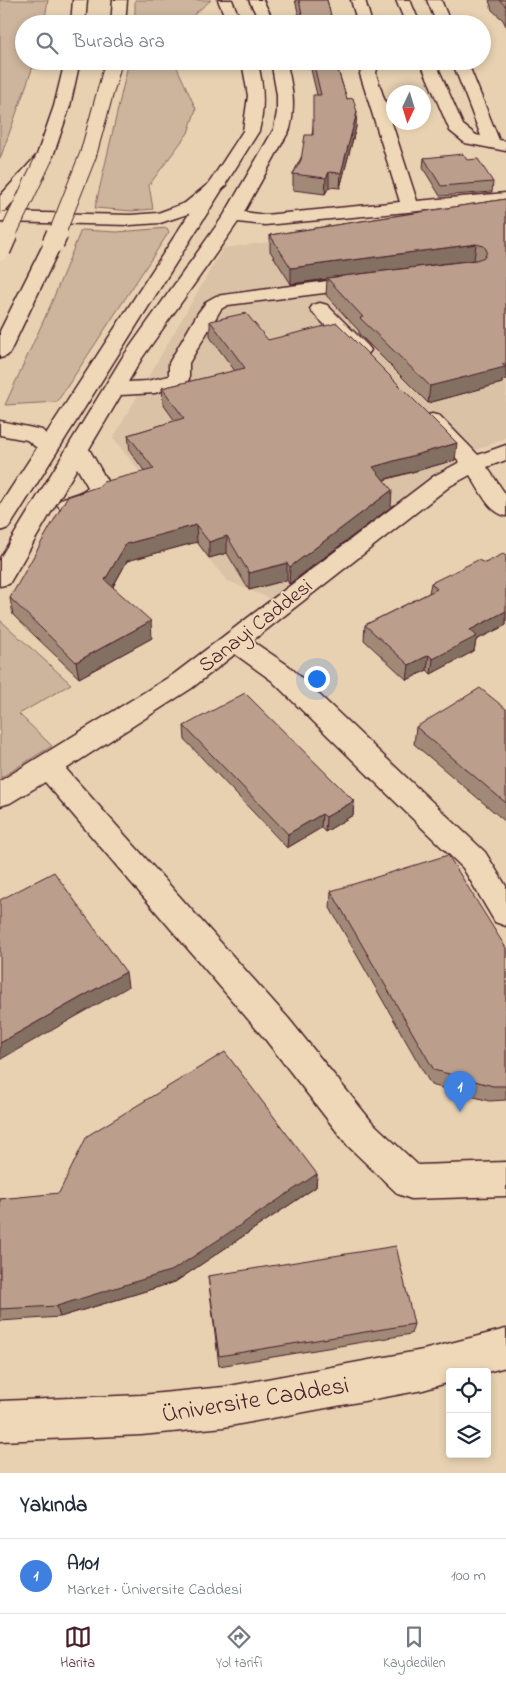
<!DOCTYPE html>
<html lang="tr">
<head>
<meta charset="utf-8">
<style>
  body { margin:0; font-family:"Indie Flower",sans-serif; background:#f2f2f3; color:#1f2937 }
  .controls { position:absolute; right:15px; bottom:15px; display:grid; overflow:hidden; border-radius:5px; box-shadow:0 2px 8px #0003 }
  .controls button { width:45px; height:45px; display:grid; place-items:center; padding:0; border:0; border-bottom:1px solid #e0e1e3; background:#fff; color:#1f2937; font:25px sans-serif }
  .compass { position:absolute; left:386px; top:85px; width:45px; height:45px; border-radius:50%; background:#fff; box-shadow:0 2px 8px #0003; rotate:184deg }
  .you { position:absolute; left:316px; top:678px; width:18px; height:18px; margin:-12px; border:4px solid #fff; border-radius:50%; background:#1a73e8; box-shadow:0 0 0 8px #1a73e833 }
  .badge { display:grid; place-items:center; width:32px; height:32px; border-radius:50%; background:#4a1f2b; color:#fff; font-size:16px; font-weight:700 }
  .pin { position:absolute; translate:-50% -41px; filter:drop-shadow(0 1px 2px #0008) }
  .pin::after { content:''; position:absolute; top:26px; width:18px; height:15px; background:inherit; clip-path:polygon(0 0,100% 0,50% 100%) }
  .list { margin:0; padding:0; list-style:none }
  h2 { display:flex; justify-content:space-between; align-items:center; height:65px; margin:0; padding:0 20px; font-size:21px }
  h2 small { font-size:16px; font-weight:400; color:#747a83 }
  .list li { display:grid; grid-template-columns:32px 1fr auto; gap:15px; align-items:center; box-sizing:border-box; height:75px; padding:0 20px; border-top:1px solid #e0e1e3 }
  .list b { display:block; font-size:19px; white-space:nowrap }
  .list p { margin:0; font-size:16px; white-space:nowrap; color:#747a83 }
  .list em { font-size:16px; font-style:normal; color:#747a83 }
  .icon { flex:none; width:28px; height:28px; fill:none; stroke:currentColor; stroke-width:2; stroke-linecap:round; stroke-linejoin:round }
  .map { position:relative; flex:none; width:506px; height:1473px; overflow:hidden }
  .search { position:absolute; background:#fff; box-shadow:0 2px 8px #0003; left:15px; right:15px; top:15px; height:55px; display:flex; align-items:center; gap:12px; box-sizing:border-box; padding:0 18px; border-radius:28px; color:#747a83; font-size:19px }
  .sheet { height:140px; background:#fff }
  nav { display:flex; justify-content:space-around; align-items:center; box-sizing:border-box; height:70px; border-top:1px solid #e0e1e3; background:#fff; font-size:14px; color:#747a83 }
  nav a { display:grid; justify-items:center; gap:2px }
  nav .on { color:#4a1f2b }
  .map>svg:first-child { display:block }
  .built { fill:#dac2a6 }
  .green { fill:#cdb49c; stroke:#8c6a64 }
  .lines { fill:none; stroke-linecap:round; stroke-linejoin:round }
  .minor-casing { stroke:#4a1f2b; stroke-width:3 }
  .major-casing { stroke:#4a1f2b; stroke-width:3 }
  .highway-casing { stroke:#4a1f2b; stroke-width:3 }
  .minor { fill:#eed8b7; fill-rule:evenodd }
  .major { fill:#eed8b7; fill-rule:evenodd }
  .highway { fill:#eed8b7; fill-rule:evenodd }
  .highway-bridge-far1-casing { stroke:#4a1f2b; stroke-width:18; stroke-linecap:butt }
  .highway-bridge-casing { stroke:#4a1f2b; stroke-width:24; stroke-linecap:butt }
  .highway-bridge-far1 { stroke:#eed8b7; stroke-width:16 }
  .highway-bridge { stroke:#eed8b7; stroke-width:21 }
  .wall { fill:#a18978; stroke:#4a1f2b }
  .shaded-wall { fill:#836f62; stroke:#4a1f2b }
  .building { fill:#bb9f8c; stroke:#4a1f2b }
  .labels { text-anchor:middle; stroke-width:4; stroke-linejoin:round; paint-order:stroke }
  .street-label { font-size:21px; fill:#4a1f2b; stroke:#eed8b7 }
  .near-street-label { font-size:25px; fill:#4a1f2b; stroke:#eed8b7 }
</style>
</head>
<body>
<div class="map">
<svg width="506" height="1473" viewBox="0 0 506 1473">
  <rect width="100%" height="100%" fill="#e7d1b1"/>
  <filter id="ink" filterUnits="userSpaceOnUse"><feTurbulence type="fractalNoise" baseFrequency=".02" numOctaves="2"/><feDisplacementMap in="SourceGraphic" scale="10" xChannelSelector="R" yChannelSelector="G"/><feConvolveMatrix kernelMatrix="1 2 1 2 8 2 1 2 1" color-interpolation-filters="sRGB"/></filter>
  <g filter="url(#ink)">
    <path class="built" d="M506 211V438L476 450 273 600 226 580 113 438 223 248Z"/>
    <g class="green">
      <path d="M0 0H48L44 24H24V61H35L0 159Z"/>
      <path d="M135 0H211L183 24H135Z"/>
      <path d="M129 61H174L196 109 188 133 149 185 153 209 132 211 95 208Z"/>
      <path d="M167 228 169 232 57 402 5 405 51 304 81 230 117 232Z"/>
      <path d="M0 620 71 684 19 714 52 746 0 778Z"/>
    </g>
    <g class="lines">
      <defs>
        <g id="minor">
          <path d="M218 0H232L242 24H228Z"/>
          <path d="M249 0H263L275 24H261Z"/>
          <path d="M351 0H365L372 24H358Z"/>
          <path d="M396 0H410L420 24H406Z"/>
          <path d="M427 0H441L451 24H437Z"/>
          <path d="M242 61H257C264 85 265 107 259 131L12 523 8 528 0 531V505L37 448 27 440 0 435V421L42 430 46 434 243 131 248 96Z"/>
          <path d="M271 61H286C292 84 296 105 290 129L244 212 265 215 400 202 360 74 363 61H378L376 74 417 201 506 193V203L265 225 238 222 142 358 128 382 147 381 169 376V363L198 313 207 301 216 296 364 276 371 278 374 282 371 286 364 288 228 305 221 309 189 363V379L186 383 155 393 121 395 89 449 111 488C109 492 105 498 101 501 92 507 71 512 61 509L57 504C64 493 80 497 88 487L77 468 9 584 0 586V558L122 358 224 215 274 129 277 112V95Z"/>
          <path d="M420 61H435L463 125 476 135 481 136 452 61H467L499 140 506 141V151L465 143 450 131Z"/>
          <path d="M320 303 327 305 368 346 371 350 368 354 361 356 354 354 313 313 310 309 313 305Z"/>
          <path d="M432 414 440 416 478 455 506 445V460L487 467 506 495V516C488 512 480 490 470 475L450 486 252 641 289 666 485 852 506 886V926L495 922 463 868 271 680 235 654 192 688 66 769 289 1019 372 1122 418 1165 506 1162V1196L411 1199 398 1194 348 1146 265 1039 45 782 10 803 0 806V781L174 674 434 476 460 462 421 421 424 416Z"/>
        </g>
        <g id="major">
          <path d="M218 180 224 181 227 185 197 211 160 223 130 225 0 222V212L130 215 158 213 185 203 212 181Z"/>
          <path d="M506 1329V1367L487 1372H450V1382L423 1390 224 1427 141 1435 0 1441V1401L141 1395 224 1387 423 1350Z"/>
        </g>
        <g id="highway">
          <path d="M73 0H87L85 24H71Z"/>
          <path d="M113 0H127L125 24H111Z"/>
          <path d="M65 61H80L70 106 53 156 6 211 0 212V196L37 155 54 106Z"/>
          <path d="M53 237 60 239 62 243 10 352 7 356 0 358V331L46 239Z"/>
        </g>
      </defs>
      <use href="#minor" class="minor-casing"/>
      <use href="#major" class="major-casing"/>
      <use href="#highway" class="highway-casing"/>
      <use href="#minor" class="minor"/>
      <use href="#major" class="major"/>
      <use href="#highway" class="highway"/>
      <defs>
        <g id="highway-bridge-far1">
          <path d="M7 236 45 156"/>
          <path d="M56 236 88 155 113 64"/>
        </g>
        <g id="highway-bridge">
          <path d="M53 243 57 234"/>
          <path d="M0 250 7 234"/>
        </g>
      </defs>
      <use href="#highway-bridge-far1" class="highway-bridge-far1-casing"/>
      <use href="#highway-bridge" class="highway-bridge-casing"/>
      <use href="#highway-bridge-far1" class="highway-bridge-far1"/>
      <use href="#highway-bridge" class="highway-bridge"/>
    </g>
    <g class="wall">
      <path d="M295 0H327L333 24H301Z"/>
      <path d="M489 0H506V26L503 20 492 10Z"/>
      <path d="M309 61H340V64H336L356 127 340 188 329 187 325 194 293 190V174L312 135 317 95Z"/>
      <path d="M424 158 467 160 493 182 492 192 440 196 423 168Z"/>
      <path d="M506 199V379L502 380V383L428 403 359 334V331L326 295 327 280 291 284 270 251V235Z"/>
      <path d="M210 321 268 340 455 460 384 480 391 507 289 584 287 580 249 590 227 553 209 558 197 542 127 561 113 587 152 638 79 678 13 615 10 598 145 472 130 451 128 435 175 421 163 404 162 388 235 371 210 337Z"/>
      <path d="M506 556V625L476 640 474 651 431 674 427 670 407 680 364 640 365 625 429 593 431 583 485 563Z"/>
      <path d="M506 709V822L414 744 416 727Z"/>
      <path d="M184 726 354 801 353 815 325 832 321 828 287 848 185 740Z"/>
      <path d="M331 891 506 948V1100L489 1101 431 1085 330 908Z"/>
      <path d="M317 1174 316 1187 175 1282 60 1317 0 1321V1199Z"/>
      <path d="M208 1276 414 1324 411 1334 219 1366Z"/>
    </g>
    <g class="shaded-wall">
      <path d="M357 112 356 127 340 188 341 173Z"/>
      <path d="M329 172V187L325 194 326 178Z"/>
      <path d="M476 244 474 260 327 278V279L291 284V268Z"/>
      <path d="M506 363V379L502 380V383L428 403 430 386Z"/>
      <path d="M457 443 455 460 371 483 373 467Z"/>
      <path d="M392 490 391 507 289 584 290 567Z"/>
      <path d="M196 525 197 542 127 561 107 597 105 580 126 544Z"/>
      <path d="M227 536V553L209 558V542Z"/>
      <path d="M287 563V580L249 590V573Z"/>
      <path d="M506 611V625L476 640 474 651 431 674 433 659 470 630Z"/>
      <path d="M151 621 152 638 79 678 76 662Z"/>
      <path d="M429 655 427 670 407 680 409 665Z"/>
      <path d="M354 801 353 815 325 832 326 817Z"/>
      <path d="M322 814 321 828 287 848 288 834Z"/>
      <path d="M126 972 128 987 1 1059 0 1061V1043Z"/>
      <path d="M317 1174 316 1187 175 1282 60 1317 57 1306Z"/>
    </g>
    <g class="building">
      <path d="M299 0H327L333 24H304Z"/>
      <path d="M499 0H506V7L505 5Z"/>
      <path d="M313 61H335L347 99 353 98 357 112 341 173 329 172 326 178 293 174 301 160 305 135H313V95H321Z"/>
      <path d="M463 154 467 160 478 159 493 182 441 186 424 158Z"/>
      <path d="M506 199V363L502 364 505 367 430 386 360 318 363 317 327 278 476 260 485 257 487 251 484 246 476 244 291 268 270 235Z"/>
      <path d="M246 313 268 340 337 323 457 443 373 467 392 490 290 567 287 563 249 573 227 536 209 542 196 525 126 544 105 580 151 621 76 662 10 598 67 497 100 486 103 482 154 469 128 435 184 418 162 388 245 368 210 321Z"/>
      <path d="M503 554 506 556V611L470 630 477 636 433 659 429 655 409 665 365 625 437 589 431 583 478 560 485 563Z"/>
      <path d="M480 688 506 709V803L416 727Z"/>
      <path d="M245 693 354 801 326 817 322 814 288 834 184 726Z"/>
      <path d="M448 855 506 948V1086H493L434 1070 331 891Z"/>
      <path d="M54 872 126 972 0 1043V900Z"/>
      <path d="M225 1052 317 1174 173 1270 57 1306 0 1309V1199L59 1193 87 1136Z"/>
      <path d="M396 1246 414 1324 219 1356 208 1276Z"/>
    </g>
  </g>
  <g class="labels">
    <g class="street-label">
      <text transform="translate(255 625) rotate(-38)" y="7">Sanayi Caddesi</text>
    </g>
    <g class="near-street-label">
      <text transform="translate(255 1398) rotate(-9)" y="9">Üniversite Caddesi</text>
    </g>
  </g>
</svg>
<div class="controls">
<button><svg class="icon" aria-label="locate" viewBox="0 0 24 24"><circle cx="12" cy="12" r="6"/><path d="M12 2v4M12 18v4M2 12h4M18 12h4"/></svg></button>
<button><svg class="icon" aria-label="layers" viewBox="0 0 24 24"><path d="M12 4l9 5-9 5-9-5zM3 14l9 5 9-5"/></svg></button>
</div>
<svg class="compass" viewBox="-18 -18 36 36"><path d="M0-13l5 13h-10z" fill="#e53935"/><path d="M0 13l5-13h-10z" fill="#747a83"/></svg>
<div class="you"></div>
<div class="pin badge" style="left:460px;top:1112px;background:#3f7fe0">1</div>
<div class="search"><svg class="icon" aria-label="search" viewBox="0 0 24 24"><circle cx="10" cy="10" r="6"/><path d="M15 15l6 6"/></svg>Burada ara</div>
</div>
<section class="sheet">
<h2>Yakında<small></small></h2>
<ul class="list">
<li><span class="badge" style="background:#3f7fe0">1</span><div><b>A101</b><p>Market · Üniversite Caddesi</p></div><em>100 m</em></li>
</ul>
</section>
<nav>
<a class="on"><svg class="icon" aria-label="map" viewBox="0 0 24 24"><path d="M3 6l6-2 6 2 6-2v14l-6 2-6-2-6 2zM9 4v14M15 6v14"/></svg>Harita</a>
<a><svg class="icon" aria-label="directions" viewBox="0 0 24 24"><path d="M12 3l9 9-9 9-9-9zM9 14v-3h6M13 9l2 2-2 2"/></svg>Yol tarifi</a>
<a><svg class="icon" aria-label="saved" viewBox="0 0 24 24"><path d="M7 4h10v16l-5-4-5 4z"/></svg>Kaydedilen</a>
</nav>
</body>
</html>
